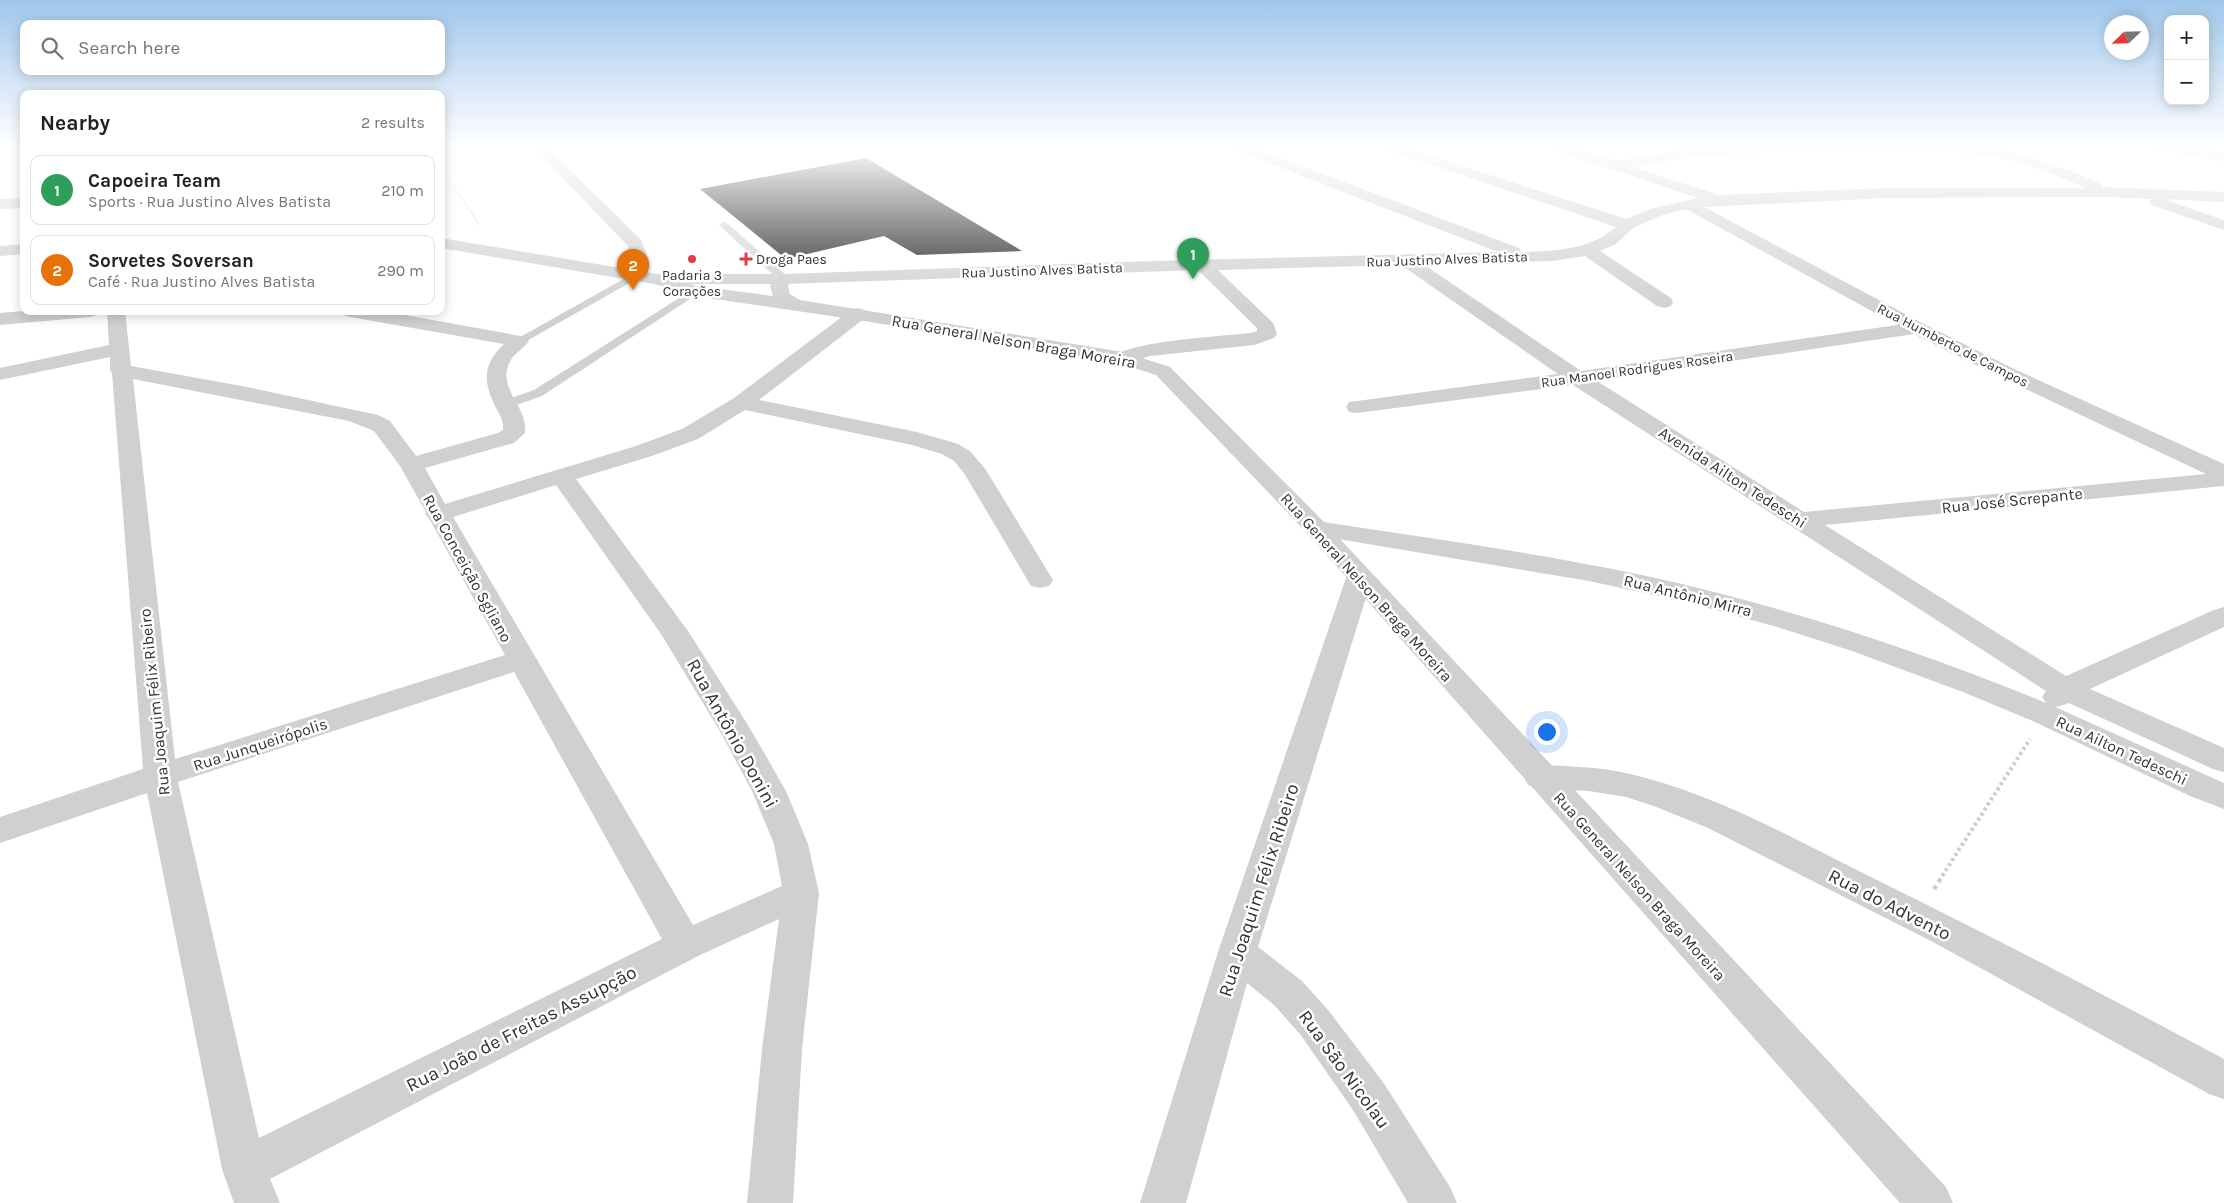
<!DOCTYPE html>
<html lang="en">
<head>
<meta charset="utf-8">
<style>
  body { margin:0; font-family:Karla,sans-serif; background:#f2f2f2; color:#222 }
  .controls { position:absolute; right:15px; top:15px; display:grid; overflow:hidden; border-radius:10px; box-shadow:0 2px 12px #0003 }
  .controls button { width:45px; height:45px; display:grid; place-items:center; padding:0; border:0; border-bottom:1px solid #e0e0e0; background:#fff; color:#222; font:25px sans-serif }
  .compass { position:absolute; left:2104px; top:15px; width:45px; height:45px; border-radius:50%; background:#fff; box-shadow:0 2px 12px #0003; rotate:247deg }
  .you { position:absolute; left:1546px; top:731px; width:18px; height:18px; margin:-12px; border:4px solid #fff; border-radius:50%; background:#1a73e8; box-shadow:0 0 0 8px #1a73e833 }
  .badge { display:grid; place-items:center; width:32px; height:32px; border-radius:50%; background:#e63946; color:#fff; font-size:16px; font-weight:700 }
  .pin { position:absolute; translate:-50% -41px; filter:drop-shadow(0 1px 2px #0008) }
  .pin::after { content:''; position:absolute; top:26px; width:18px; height:15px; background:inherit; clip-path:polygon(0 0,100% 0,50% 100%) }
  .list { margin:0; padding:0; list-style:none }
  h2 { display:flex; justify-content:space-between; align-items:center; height:65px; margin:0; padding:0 20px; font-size:21px }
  h2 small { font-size:16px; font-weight:400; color:#767676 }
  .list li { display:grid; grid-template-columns:32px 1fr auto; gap:15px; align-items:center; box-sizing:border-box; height:70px; margin:0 10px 10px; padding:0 10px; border:1px solid #e0e0e0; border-radius:10px }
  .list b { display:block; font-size:19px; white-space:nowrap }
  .list p { margin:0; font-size:16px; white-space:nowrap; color:#767676 }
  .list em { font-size:16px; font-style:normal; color:#767676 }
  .icon { flex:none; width:28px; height:28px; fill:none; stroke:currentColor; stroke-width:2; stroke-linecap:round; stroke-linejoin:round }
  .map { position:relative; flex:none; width:2224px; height:1203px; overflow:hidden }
  .search { position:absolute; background:#fff; box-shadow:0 2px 12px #0003; left:20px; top:20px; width:425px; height:55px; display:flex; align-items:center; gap:12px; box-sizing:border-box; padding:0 18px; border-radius:10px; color:#767676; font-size:19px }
  .panel { position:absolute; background:#fff; box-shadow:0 2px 12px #0003; left:20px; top:90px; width:425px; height:225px; border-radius:10px }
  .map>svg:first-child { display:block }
  .building { fill:#1a1a1a }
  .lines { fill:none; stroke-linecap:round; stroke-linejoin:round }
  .path-far2 { stroke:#cdcdcd; stroke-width:2; stroke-dasharray:1 1; stroke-linecap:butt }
  .path-far1 { stroke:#cdcdcd; stroke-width:4; stroke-dasharray:3 3; stroke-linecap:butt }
  .path { stroke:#cdcdcd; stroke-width:4.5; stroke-dasharray:4 4; stroke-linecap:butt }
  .service { fill:#d0d0d0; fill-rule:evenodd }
  .minor { fill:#d0d0d0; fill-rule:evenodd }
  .tertiary { fill:#d0d0d0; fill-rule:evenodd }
  .poi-dot { fill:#e63946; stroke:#fff; stroke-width:2 }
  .labels { text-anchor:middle; stroke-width:5; stroke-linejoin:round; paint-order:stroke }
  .far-poi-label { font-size:14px; fill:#333; stroke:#fff; text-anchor:start }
  .far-street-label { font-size:14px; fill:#333; stroke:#fff }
  .street-label { font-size:16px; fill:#333; stroke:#fff }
  .near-street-label { font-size:19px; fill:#333; stroke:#fff }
</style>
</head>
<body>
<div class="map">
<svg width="2224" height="1203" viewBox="0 0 2224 1203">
  <rect width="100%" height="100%" fill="#fff"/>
  <path class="building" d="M866 158 1022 251 917 255 884 236 786 259 700 189Z"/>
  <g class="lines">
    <path class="path-far2" d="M441 168 480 225"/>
    <path class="path-far1" d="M1939 881 2030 739"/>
    <path class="path" d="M1934 889 1940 880"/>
    <g class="service">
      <path d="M724 222 727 223 788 277V281H780L721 227 719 225Z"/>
      <path d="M636 272 641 275 640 277 523 343H515L513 341Z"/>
      <path d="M695 288 700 291 699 293 542 396 505 409 499 405 500 402 534 390Z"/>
    </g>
    <g class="minor">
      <path d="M532 146H546L641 240 649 260 642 279H630L627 275 631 260 628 246Z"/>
      <path d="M1231 146H1249L1519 248 1521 252C1556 251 1589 250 1616 227L1384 149 1382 146H1401L1626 219 1650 209 1698 198 1550 149 1548 146H1568L1616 161 1688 149 1732 146H1971L2012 152 2071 171 2101 184 2103 187 2224 192V202L2163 199 2224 220V230L2152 205 2149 202 2152 199 2107 197 1888 198 1704 207 1924 324 2014 369 2224 464V486L1825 525 2066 676 2214 610 2224 607V627L2090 689 2224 748V772L2213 769 2069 703 2057 707 2053 706 2224 783V809L2190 796 2035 722 1963 692 1852 651 1777 627 1690 603 1589 581 1308 534 1304 529 1308 524 1317 521C1426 538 1534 552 1642 575 1780 605 1915 649 2046 703L2042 697 2046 691 1573 385 1357 413 1349 412 1346 407 1349 402 1357 401 1558 374 1401 265 1218 270 1273 323 1277 334 1274 338 1254 345 1150 356 1123 364 1116 362 1113 358C1125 341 1226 336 1251 333L1257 331V328L1198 270 784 284H657L651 283 648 279 651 275 657 274H784L1153 261 1498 252 1233 149ZM1886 150C1926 151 1966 150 2005 159 2032 165 2059 176 2085 188H1888L1719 195 1633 167 1688 157 1742 153ZM1686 209 1897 325 1581 371 1423 264 1552 261 1585 256 1657 306 1664 308 1671 306 1673 302 1671 298 1600 251 1616 244 1633 228 1662 215ZM1914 334 2000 377 2206 474 1804 512 1597 381Z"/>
      <path d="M2152 146H2181L2224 153V161L2159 150Z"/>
      <path d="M24 244V254L0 256V246Z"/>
      <path d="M858 308 865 310 867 314 865 318 759 400 917 432 958 444 970 451 986 470 1053 580 1049 586 1040 588 1031 586 964 473 954 461 942 454 912 445 745 410 698 439 652 456 576 479 688 631 748 725 786 791 808 844 819 893 802 1049 793 1203H747L762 1049 779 919 698 956 270 1179 280 1203H234L222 1169 147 793 0 843V817L143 769 112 373 110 370V357L0 380V368L109 345 107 311H125L131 366 247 387 378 415 390 421 416 456 498 433 503 430C504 422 500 415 496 408 483 382 482 365 504 344L350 317 343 315 341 311H383L526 337 529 341C524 348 517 352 512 358 493 387 529 406 525 433L514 443 425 468 445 504 636 446 682 429 734 398 851 310ZM133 379 349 421 374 431 400 466 426 512 425 514 430 520 505 655 175 759ZM556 485 661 634 721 733 752 791 774 844 782 886 693 925 453 517ZM514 672 662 939 259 1138 178 782Z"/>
      <path d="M24 311H99L97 315 90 317 0 325V313Z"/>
      <path d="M1359 570 1368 572 1372 578 1258 947 1302 981 1328 1010 1383 1082 1450 1187 1457 1203H1408L1353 1110 1300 1034 1274 1005 1247 983 1186 1203H1140L1218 952 1346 578 1350 572Z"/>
      <path d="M1540 765C1569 766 1598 767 1626 773 1715 793 1798 841 1879 881 1995 938 2110 998 2224 1059V1099L2209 1094 1933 942 1708 828 1654 806 1626 797 1589 791 1540 789 1528 785 1524 777 1528 769Z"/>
    </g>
    <g class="tertiary">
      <path d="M24 198V208L0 209V199Z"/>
      <path d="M441 238 657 274 697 286 773 296 770 286 778 275 784 274 790 275 793 279 788 286 790 294 800 300 1123 352 1170 367 1326 524 1946 1187 1953 1203H1900L1308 534 1156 375 1119 363 858 320 695 296 654 284 441 248Z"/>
    </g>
  </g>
  <linearGradient id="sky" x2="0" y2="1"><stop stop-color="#9ec6ea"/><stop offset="0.46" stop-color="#fff"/><stop offset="1" stop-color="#fff" stop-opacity="0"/></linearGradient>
  <rect width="2224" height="314" fill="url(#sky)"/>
  <g class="poi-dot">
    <circle cx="692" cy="259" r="5"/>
    <path d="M743.5 251.5h5v5h5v5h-5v5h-5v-5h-5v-5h5z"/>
  </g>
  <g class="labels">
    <g class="far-poi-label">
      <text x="756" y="264">Droga Paes</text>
      <text x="692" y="280" text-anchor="middle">Padaria 3<tspan x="692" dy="16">Corações</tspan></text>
    </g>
    <g class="far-street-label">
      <text transform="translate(1447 259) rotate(-2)" y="5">Rua Justino Alves Batista</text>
      <text transform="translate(1042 270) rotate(-2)" y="5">Rua Justino Alves Batista</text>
      <text transform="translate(1953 345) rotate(27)" y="5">Rua Humberto de Campos</text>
      <text transform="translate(1637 369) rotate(-8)" y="5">Rua Manoel Rodrigues Roseira</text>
    </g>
    <g class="street-label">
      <text transform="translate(1014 341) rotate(10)" y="6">Rua General Nelson Braga Moreira</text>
      <text transform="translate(1733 477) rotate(33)" y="6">Avenida Ailton Tedeschi</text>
      <text transform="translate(2012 500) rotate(-6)" y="6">Rua José Screpante</text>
      <text transform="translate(468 568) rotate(61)" y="6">Rua Conceição Sgliano</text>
      <text transform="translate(1367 587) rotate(48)" y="6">Rua General Nelson Braga Moreira</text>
      <text transform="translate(1688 595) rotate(14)" y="6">Rua Antônio Mirra</text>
      <text transform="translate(154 702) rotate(-96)" y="6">Rua Joaquim Félix Ribeiro</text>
      <text transform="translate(260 744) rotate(-18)" y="6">Rua Junqueirópolis</text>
      <text transform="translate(2122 750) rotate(25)" y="6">Rua Ailton Tedeschi</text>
      <text transform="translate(1640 886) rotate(48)" y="6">Rua General Nelson Braga Moreira</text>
    </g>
    <g class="near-street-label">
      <text transform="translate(733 733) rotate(61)" y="7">Rua Antônio Donini</text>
      <text transform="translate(1258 890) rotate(-72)" y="7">Rua Joaquim Félix Ribeiro</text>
      <text transform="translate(1890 904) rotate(27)" y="7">Rua do Advento</text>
      <text transform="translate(521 1028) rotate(-27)" y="7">Rua João de Freitas Assupção</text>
      <text transform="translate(1345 1069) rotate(54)" y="7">Rua São Nicolau</text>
    </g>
  </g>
</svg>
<div class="controls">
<button>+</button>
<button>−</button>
</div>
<svg class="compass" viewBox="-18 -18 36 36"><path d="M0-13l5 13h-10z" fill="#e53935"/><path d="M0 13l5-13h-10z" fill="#767676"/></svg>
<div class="you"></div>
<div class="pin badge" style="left:1193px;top:279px;background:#2e9e5b">1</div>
<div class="pin badge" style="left:633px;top:290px;background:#e8710a">2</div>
<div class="search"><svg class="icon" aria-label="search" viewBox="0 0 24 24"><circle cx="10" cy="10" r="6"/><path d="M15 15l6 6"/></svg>Search here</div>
<section class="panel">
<h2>Nearby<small>2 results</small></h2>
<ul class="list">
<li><span class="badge" style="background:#2e9e5b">1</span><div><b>Capoeira Team</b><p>Sports · Rua Justino Alves Batista</p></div><em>210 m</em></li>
<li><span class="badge" style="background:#e8710a">2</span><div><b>Sorvetes Soversan</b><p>Café · Rua Justino Alves Batista</p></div><em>290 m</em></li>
</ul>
</section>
</div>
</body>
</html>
